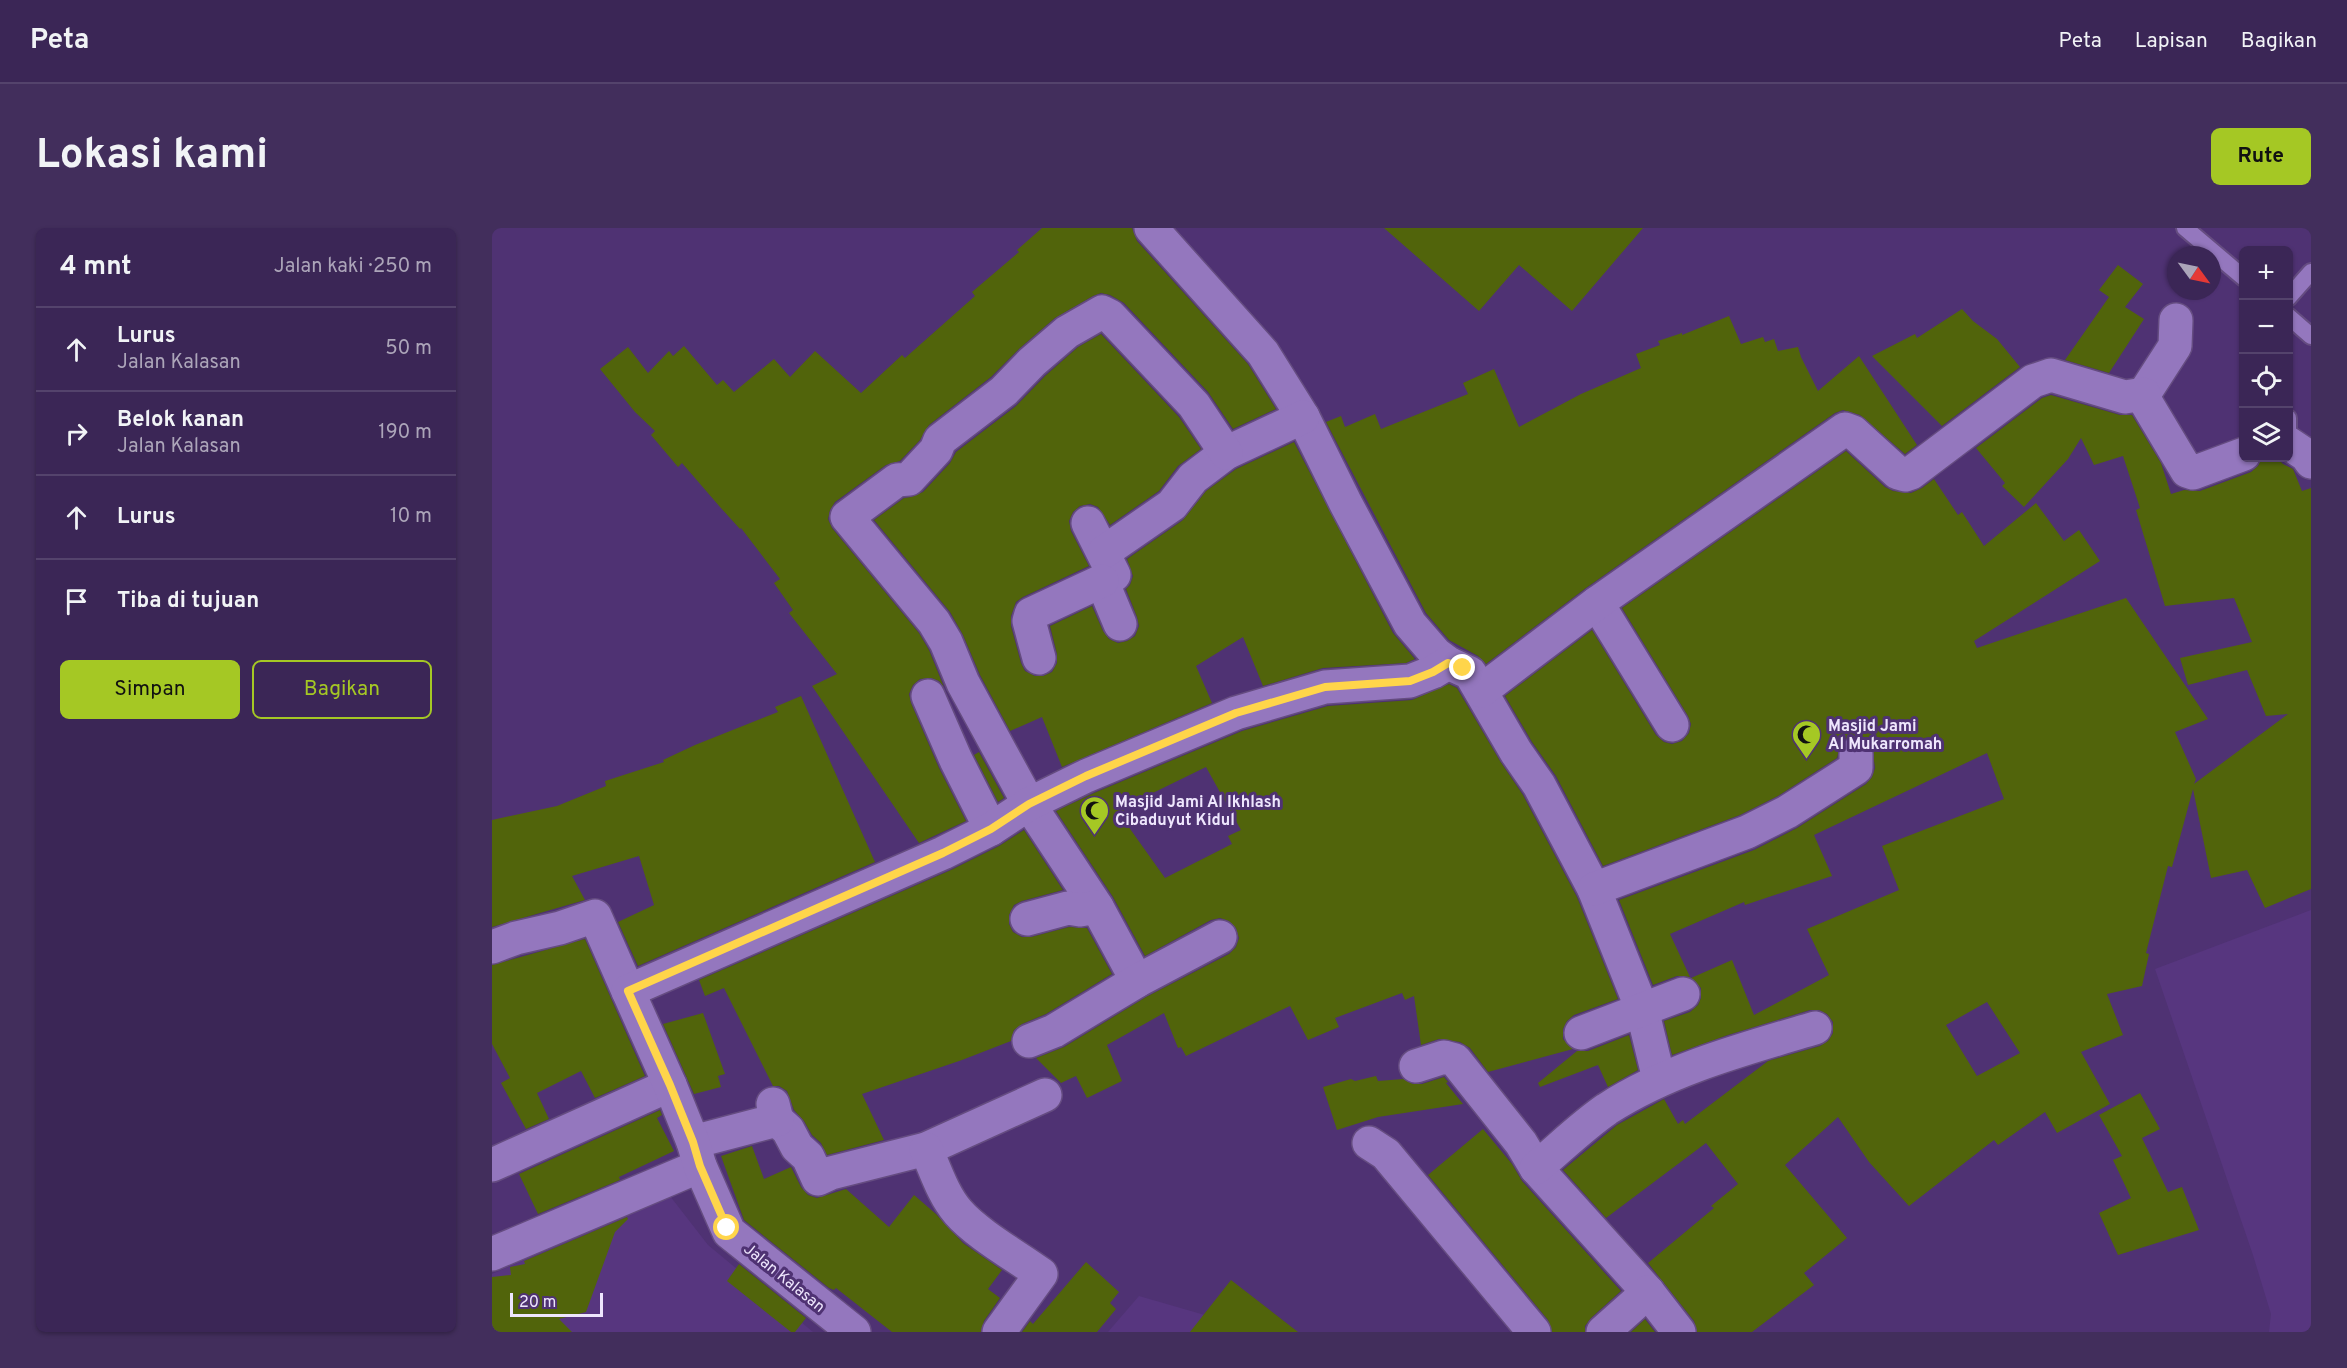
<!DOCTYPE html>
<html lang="id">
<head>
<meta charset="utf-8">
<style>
  body { margin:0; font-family:Overpass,sans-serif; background:#422e5c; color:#f1f3f6 }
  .controls { position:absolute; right:18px; top:18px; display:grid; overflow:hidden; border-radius:9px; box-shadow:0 2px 4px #0004 }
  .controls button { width:54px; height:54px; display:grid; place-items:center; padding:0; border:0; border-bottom:2px solid #54436c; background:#3b2656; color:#f1f3f6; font:30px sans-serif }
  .compass { position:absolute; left:1675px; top:18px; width:54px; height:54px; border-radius:50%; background:#3b2656; box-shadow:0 2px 4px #0004; rotate:123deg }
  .scale { position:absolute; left:18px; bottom:15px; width:93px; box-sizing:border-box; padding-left:6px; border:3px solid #eee6fd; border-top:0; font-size:16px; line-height:21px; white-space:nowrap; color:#eee6fd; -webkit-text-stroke:4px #4f3273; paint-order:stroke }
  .stop { position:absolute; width:18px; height:18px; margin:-14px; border:4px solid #ffd54a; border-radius:50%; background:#fff }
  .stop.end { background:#ffd54a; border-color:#fff; box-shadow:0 2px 6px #0008 }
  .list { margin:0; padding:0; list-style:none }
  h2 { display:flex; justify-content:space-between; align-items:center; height:78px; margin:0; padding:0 24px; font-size:26px }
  h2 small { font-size:20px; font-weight:400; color:#aca5b9 }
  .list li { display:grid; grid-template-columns:39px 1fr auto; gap:18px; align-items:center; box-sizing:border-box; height:84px; padding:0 24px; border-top:2px solid #54436c }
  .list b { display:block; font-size:22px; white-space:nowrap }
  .list p { margin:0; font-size:20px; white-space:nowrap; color:#aca5b9 }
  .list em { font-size:20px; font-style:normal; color:#aca5b9 }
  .actions { display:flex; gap:12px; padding:18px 24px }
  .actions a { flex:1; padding:14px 0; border:2px solid #a5c824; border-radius:9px; text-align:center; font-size:21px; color:#a5c824 }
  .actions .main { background:#a5c824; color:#111 }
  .icon { flex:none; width:33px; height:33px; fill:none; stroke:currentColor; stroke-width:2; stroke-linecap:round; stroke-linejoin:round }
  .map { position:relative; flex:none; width:1819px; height:1104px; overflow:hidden; border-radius:9px }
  header { display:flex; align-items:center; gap:36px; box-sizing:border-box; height:84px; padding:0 30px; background:#3b2656; border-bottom:2px solid #54436c }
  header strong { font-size:28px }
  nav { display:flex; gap:33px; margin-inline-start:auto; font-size:21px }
  .intro { display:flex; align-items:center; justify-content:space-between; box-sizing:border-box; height:144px; padding:0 36px }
  h1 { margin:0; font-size:42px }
  .button { padding:15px 27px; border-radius:9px; background:#a5c824; color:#111; font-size:21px; font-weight:700 }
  main { display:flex; gap:36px; padding:0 36px }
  aside { flex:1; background:#3b2656; border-radius:9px; box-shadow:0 2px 4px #0004 }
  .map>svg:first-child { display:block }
  .built { fill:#57367f }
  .building { fill:#51640b; fill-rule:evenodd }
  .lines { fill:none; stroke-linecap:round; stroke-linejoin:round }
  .service-casing { stroke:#654c81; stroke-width:20 }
  .minor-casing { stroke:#654c81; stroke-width:36 }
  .service { stroke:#9477be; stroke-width:16 }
  .minor { stroke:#9477be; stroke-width:33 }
  .route { stroke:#ffd54a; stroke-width:8 }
  .labels { text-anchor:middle; stroke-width:6; stroke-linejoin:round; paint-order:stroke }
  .poi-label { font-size:16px; font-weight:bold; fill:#eee6fd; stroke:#4f3273; text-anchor:start }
  .street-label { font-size:16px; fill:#eee6fd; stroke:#4f3273 }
</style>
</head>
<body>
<header>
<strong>Peta</strong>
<nav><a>Peta</a><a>Lapisan</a><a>Bagikan</a></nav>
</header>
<div class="intro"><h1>Lokasi kami</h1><a class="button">Rute</a></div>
<main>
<aside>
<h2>4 mnt<small>Jalan kaki · 250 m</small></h2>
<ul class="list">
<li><svg class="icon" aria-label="ahead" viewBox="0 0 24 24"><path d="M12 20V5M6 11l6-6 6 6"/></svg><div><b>Lurus</b><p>Jalan Kalasan</p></div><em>50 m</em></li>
<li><svg class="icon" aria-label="right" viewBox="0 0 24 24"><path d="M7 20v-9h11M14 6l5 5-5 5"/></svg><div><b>Belok kanan</b><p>Jalan Kalasan</p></div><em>190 m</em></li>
<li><svg class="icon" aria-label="ahead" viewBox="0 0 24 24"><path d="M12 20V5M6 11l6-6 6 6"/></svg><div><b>Lurus</b></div><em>10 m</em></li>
<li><svg class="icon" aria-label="arrive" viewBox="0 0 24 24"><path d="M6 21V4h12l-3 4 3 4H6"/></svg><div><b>Tiba di tujuan</b></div></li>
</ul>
<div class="actions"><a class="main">Simpan</a><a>Bagikan</a></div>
</aside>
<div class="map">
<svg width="1819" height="1104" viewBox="0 0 1819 1104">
  <rect width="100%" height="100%" fill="#4f3273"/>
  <g class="built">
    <path d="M1819 682V1104H1777L1779 1086 1761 1027 1663 741Z"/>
    <path d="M178 968 216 1017 321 1104H0V1046Z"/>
    <path d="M647 1068 730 1092 745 1104H616Z"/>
  </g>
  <g class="building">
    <path d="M550 0H640L645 13 756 136 784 181 741 201 716 164 632 75 618 67 609 65 601 68 563 90 528 120 499 149 437 197 428 212 408 233 394 237 343 274 338 282 336 291 340 300 427 405 437 422 452 459 447 453 439 450 428 451 421 457 417 466 419 475 447 540 474 593 427 615 320 458 345 446 297 385 301 382 282 355 288 351 249 300 248 301 228 279 190 235 186 239 159 207 163 203 143 184 108 141 136 119 156 145 177 123 181 128 192 118 225 157 231 152 242 164 282 131 298 149 323 123 369 165 410 127 413 130 483 68 480 64 527 24 525 22Z"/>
    <path d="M892 0H1151L1080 83 1027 37 987 83Z"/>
    <path d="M1626 37 1651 56 1633 79 1652 91 1617 145 1573 132 1617 69 1607 62Z"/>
    <path d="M1470 81 1481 93 1505 111 1528 139 1450 198 1380 128 1423 106 1425 110Z"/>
    <path d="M1237 88 1249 116 1271 109 1273 114 1282 111 1286 123 1306 119 1309 129 1326 163 1367 128 1425 217 1413 226 1368 187 1351 182 1343 185 1094 360 994 436 986 428 957 412 934 385 834 194 849 188 853 199 883 186 889 201 976 166 971 155 1002 141 1027 199 1089 166 1149 140 1144 126 1168 117 1166 113 1190 105V107Z"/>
    <path d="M609 106 687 189 709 221 686 238 667 263 618 297 606 279 598 276 588 278 581 284 577 293 579 303 597 338 531 369 524 374 519 388V398L529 435 533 443 543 448H551L560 444 565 435V426L558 398 600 378 611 403 617 411 626 415 635 413 643 408 647 398 645 389 634 361 638 357 641 348 635 331 691 292 714 263 744 241 802 214 901 405 923 431 914 435 831 440 771 458 751 409 704 438 720 475 570 539 550 489 518 503 488 447 471 407 458 384 382 292 412 270 419 269 431 264 458 235 464 224 524 178 553 148 586 119Z"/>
    <path d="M1559 167 1628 187H1640L1669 235 1679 266 1692 262 1708 263 1759 244 1766 238 1770 230H1785L1791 236 1801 241 1810 263 1819 260V661L1773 680 1755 642 1719 650 1701 561 1680 639 1676 638 1654 725 1657 726 1650 758 1615 766 1631 807 1589 824 1618 876 1565 905 1553 884 1506 917 1502 912 1417 978 1377 934 1346 889 1293 937 1355 1010 1312 1045 1322 1057 1260 1104H1205L1202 1093 1156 1035 1222 980 1219 978 1246 956 1214 915 1114 990 1071 942 1125 897 1172 871 1186 896 1191 892 1193 896 1276 833 1328 818 1336 813 1341 805V794L1335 786 1327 782H1318L1236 807 1180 827 1172 793 1198 784 1206 777 1209 770V760L1199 750 1240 732 1262 787 1337 747 1315 701 1407 662 1390 618 1512 571 1495 525 1322 607 1340 648 1253 677 1252 674 1178 706 1198 749 1185 748 1161 757 1127 672 1262 622 1305 600 1374 556 1380 549 1383 540 1380 517 1373 510 1365 507 1355 510 1348 517 1345 530 1286 568 1248 587 1111 638 1064 548 1040 514 1013 468 1100 402 1164 507 1172 514 1180 516 1190 513 1197 505 1199 496 1196 488 1130 380 1354 223 1393 259 1401 263 1419 265 1430 260 1442 251 1466 287 1470 284 1492 318 1544 275 1572 313 1587 302 1608 333 1482 413 1485 420 1634 370 1716 491 1683 504 1704 551 1702 556 1796 486 1774 488 1755 442 1696 457 1688 430 1760 414 1742 370 1673 378 1644 282 1648 280 1631 228 1602 237 1589 210 1576 231 1532 279 1510 258 1513 255 1484 220 1550 170ZM1495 774 1528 825 1485 848 1454 797Z"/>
    <path d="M957 456 965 460 1008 533 1031 567 1085 669 1126 771 1082 787 1075 793 1071 801V811L1081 821 996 844 978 820 968 814 947 811 929 817 922 768 913 772 910 765 843 790 847 799 816 812 798 778 694 828 689 819 686 820 672 785 615 817 630 853 595 870 584 848 569 855 544 830 572 819 654 769 737 726 744 719 747 710 744 700 737 693 728 690 719 692 653 728 621 669 564 583 602 565 750 503 836 478 920 472ZM714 539 749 602 736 608 740 616 673 650 636 598 640 595 630 580Z"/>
    <path d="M309 468 383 634 146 738 126 694 162 677 147 628 80 648 93 672 0 699V592L65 578 114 558 113 553 172 534 171 532 203 517 286 484 283 479Z"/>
    <path d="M487 524 512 570 506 574 482 527Z"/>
    <path d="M532 602 571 662 530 673 522 677 517 687V696L521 704 530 709H539L577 699 595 700 620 746 554 786 530 796 522 802 519 813 470 832 370 866 392 912 335 927 329 915 320 907 312 893 302 882 295 863 287 858H281L232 760 213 768 207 752 459 642 507 618Z"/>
    <path d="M93 711 153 848 103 870 89 843 45 865 57 891 34 901 9 855 18 850 0 816V737Z"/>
    <path d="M211 785 233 846 226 848 229 859 202 866 171 796Z"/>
    <path d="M1137 807 1146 842 1116 859 1106 837 1048 859 1046 855 1085 823H1096Z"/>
    <path d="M884 848 886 853 911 851 921 856H930L952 849 956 854 954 855 971 876 886 889 845 902 831 859 859 851 863 853Z"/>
    <path d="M1648 865 1668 901 1650 910 1676 964 1690 959 1707 1002 1626 1027 1607 985 1639 970 1621 932 1630 928 1607 887Z"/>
    <path d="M168 882 170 887 165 890 182 923 127 949 128 952 46 986 27 946Z"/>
    <path d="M991 901 1020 936 1030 953 1129 1063 1099 1090 1093 1098V1104H1060L1056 1092 936 947Z"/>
    <path d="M260 918 272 951 299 939 309 959 316 967 325 970 354 961 397 999 422 967 444 986 471 1015 510 1042 496 1061 508 1070 492 1093 489 1104H400L344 1060 342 1062 337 1060 252 992 229 928Z"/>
    <path d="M135 989 136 991 123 1004 94 1084 67 1091 80 1104H0V1049L19 1047 18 1039 33 1036 32 1033Z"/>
    <path d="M594 1034 627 1064 618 1075 624 1081 605 1104H530L538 1093 541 1096Z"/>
    <path d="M247 1036 314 1090 303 1104H299L235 1053Z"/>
    <path d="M739 1052 806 1104H698Z"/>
    <path d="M1153 1091 1163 1104H1139Z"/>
  </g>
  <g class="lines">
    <defs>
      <g id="service">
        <path d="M1693 0 1752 50"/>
        <path d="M1796 70 1819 44"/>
        <path d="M1796 88 1819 108"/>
        <path d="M1796 190V201"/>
      </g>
      <g id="minor">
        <path d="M659 0 771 125 811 189 854 276 918 396 944 426 956 435 978 445 1024 524 1047 557 1102 661 1150 781 1167 851"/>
        <path d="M1652 166 1683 118 1684 92"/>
        <path d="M1796 215 1814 227 1819 234"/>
        <path d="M596 295 622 347 610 353 628 396"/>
        <path d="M612 324 680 277 701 250 734 225 811 189"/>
        <path d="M1105 375 1180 497"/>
        <path d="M547 430 537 393 539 386 610 353"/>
        <path d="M989 463 1105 375 1353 201 1361 204 1406 245 1413 247 1419 245 1541 153 1559 147 1633 169 1652 166 1655 176 1695 243 1701 245 1752 226"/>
        <path d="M436 468 464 532 499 601"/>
        <path d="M1102 661 1255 604 1295 584 1364 540V526"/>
        <path d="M605 679 537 576 471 455 454 414 442 394 355 289 405 252 417 251 444 222 448 212 512 163 540 134 575 104 610 84 618 88 702 177 734 225"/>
        <path d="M535 691 576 680 588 682 605 679 645 753"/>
        <path d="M0 719 24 710 68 700 103 688 136 763"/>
        <path d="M1089 805 1191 766"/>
        <path d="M537 813 562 803 645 753 728 709"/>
        <path d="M924 838 952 829 963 832 1029 915 1044 940 1156 1064 1187 1104"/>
        <path d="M285 892 296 902 305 919 316 929 326 951 339 945 434 921 553 867"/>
        <path d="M201 914 285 892 281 876"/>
        <path d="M877 915 894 926 1042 1104"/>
        <path d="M434 921C443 941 451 967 466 984 485 1006 524 1028 549 1046L507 1104"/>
        <path d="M0 937 178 857"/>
        <path d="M1044 940C1067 921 1090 898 1115 881 1177 841 1252 821 1323 800"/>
        <path d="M0 1026 208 938"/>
        <path d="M362 1104 237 1004 208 938 201 914 178 857 136 763 451 625 499 601 537 576 594 548 744 485 833 459 918 453 941 444 956 435"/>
        <path d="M1111 1104 1156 1064"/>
      </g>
    </defs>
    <use href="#service" class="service-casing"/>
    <use href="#minor" class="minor-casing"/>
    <use href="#service" class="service"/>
    <use href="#minor" class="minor"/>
  </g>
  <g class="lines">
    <path class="route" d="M235 1000 208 938 201 914 178 857 136 763 451 625 499 601 537 576 594 548 744 485 833 459 918 453 941 444 956 435 971 440"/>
  </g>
  <defs>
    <symbol id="mosque-pin" viewBox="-11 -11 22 30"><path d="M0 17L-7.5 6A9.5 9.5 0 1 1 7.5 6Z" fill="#a5c824" stroke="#4f3273"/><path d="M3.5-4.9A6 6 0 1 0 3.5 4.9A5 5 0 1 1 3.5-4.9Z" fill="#111"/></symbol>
  </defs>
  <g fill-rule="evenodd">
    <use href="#mosque-pin" x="1298" y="490" width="33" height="45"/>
    <use href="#mosque-pin" x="586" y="566" width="33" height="45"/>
  </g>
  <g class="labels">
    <g class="poi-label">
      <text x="1336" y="503">Masjid Jami<tspan x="1336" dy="18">Al Mukarromah</tspan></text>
      <text x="623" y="579">Masjid Jami Al Ikhlash<tspan x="623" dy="18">Cibaduyut Kidul</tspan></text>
    </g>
    <g class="street-label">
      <text transform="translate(293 1049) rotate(39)" y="6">Jalan Kalasan</text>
    </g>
  </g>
</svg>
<div class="controls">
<button>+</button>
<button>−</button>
<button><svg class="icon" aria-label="locate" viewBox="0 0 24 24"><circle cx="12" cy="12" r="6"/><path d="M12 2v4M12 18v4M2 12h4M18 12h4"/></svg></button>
<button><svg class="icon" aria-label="layers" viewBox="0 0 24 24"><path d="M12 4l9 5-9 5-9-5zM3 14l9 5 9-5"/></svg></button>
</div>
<svg class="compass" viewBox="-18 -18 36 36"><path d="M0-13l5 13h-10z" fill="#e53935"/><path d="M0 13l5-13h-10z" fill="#aca5b9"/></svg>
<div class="scale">20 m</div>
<div class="stop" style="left:235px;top:1000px"></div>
<div class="stop end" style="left:971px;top:440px"></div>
</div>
</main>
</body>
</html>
